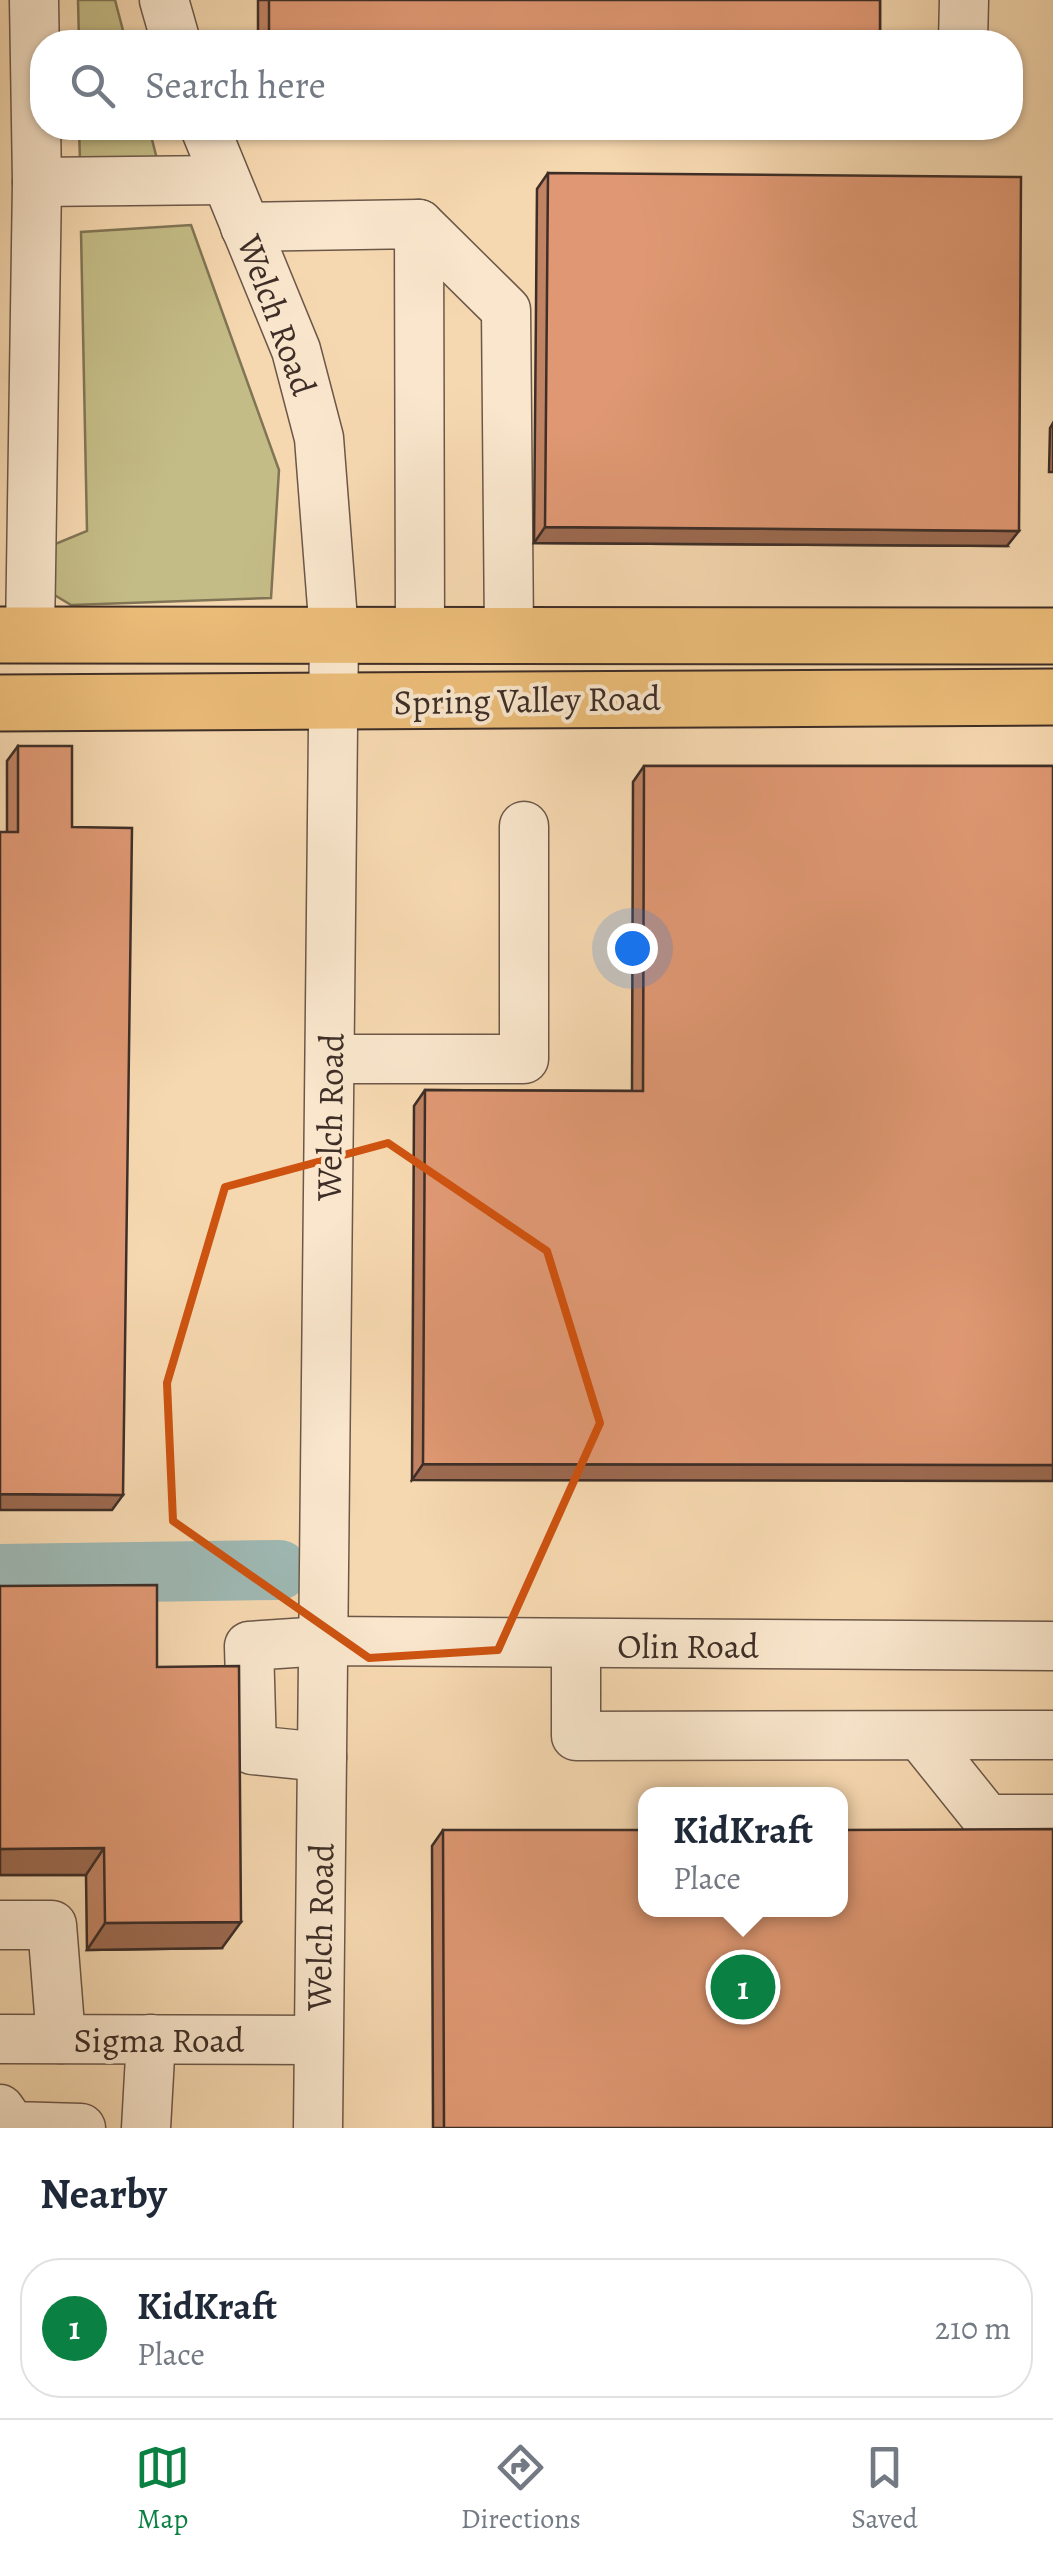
<!DOCTYPE html>
<html lang="en">
<head>
<meta charset="utf-8">
<style>
  body { margin:0; font-family:Alegreya,serif; background:#f2f2f3; color:#1f2937 }
  .you { position:absolute; left:632px; top:948px; width:35px; height:35px; margin:-25px; border:8px solid #fff; border-radius:50%; background:#1a73e8; box-shadow:0 0 0 15px #1a73e833 }
  .badge { display:grid; place-items:center; width:65px; height:65px; border-radius:50%; background:#0b8043; color:#fff; font-size:32px; font-weight:700 }
  .pin { position:absolute; translate:-50% -50%; border:5px solid #fff; box-shadow:0 2px 10px #0006 }
  .popup { position:absolute; left:638px; top:1787px; width:210px; height:130px; box-sizing:border-box; display:grid; place-content:center; border-radius:20px; background:#fff; filter:drop-shadow(0 2px 8px #0005); font-size:32px; white-space:nowrap; color:#747a83 }
  .popup b { font-size:38px; color:#1f2937 }
  .popup::after { content:''; position:absolute; left:50%; top:100%; margin-left:-20px; border:20px solid transparent; border-top-color:#fff }
  .list { margin:0; padding:0; list-style:none }
  h2 { display:flex; justify-content:space-between; align-items:center; height:130px; margin:0; padding:0 40px; font-size:42px }
  h2 small { font-size:32px; font-weight:400; color:#747a83 }
  .list li { display:grid; grid-template-columns:65px 1fr auto; gap:30px; align-items:center; box-sizing:border-box; height:140px; margin:0 20px 20px; padding:0 20px; border:2px solid #e0e1e3; border-radius:40px }
  .list b { display:block; font-size:38px; white-space:nowrap }
  .list p { margin:0; font-size:32px; white-space:nowrap; color:#747a83 }
  .list em { font-size:32px; font-style:normal; color:#747a83 }
  .icon { flex:none; width:55px; height:55px; fill:none; stroke:currentColor; stroke-width:2; stroke-linecap:round; stroke-linejoin:round }
  .map { position:relative; flex:none; width:1053px; height:2128px; overflow:hidden }
  .search { position:absolute; background:#fff; box-shadow:0 2px 8px #0004; left:30px; right:30px; top:30px; height:110px; display:flex; align-items:center; gap:25px; box-sizing:border-box; padding:0 35px; border-radius:40px; color:#747a83; font-size:38px }
  .sheet { height:290px; background:#fff }
  nav { display:flex; justify-content:space-around; align-items:center; box-sizing:border-box; height:140px; border-top:2px solid #e0e1e3; background:#fff; font-size:28px; color:#747a83 }
  nav a { display:grid; justify-items:center; gap:5px }
  nav .on { color:#0b8043 }
  .map>svg:first-child { display:block }
  .green { fill:#c4bc86; stroke:#817556; stroke-width:2.5 }
  .lines { fill:none; stroke-linecap:round; stroke-linejoin:round }
  .river { stroke:#9eb8b3; stroke-width:60 }
  .minor-casing { stroke:#6c5849; stroke-width:51 }
  .major-casing { stroke:#3e2e27; stroke-width:59 }
  .minor { stroke:#f9e6cc; stroke-width:48 }
  .major { stroke:#ebbc78; stroke-width:55 }
  .wall { fill:#c08363; stroke:#3e2e27; stroke-width:2.5 }
  .shaded-wall { fill:#9c6a50; stroke:#3e2e27; stroke-width:2.5 }
  .building { fill:#df9873; stroke:#3e2e27; stroke-width:2.5 }
  .marked { fill:none; stroke:#ce5310; stroke-width:8; stroke-linejoin:round }
  .labels { text-anchor:middle; stroke-width:8; stroke-linejoin:round; paint-order:stroke }
  .street-label { font-size:35px; fill:#3e2e27; stroke:#f9e6cc }
</style>
</head>
<body>
<div class="map">
<svg width="1053" height="2128" viewBox="0 0 1053 2128">
  <rect width="100%" height="100%" fill="#f6d8b0"/>
  <filter id="stains"><feTurbulence type="fractalNoise" baseFrequency=".002" numOctaves="4"/><feColorMatrix values="0 0 0 0 .2 0 0 0 0 .09 0 0 0 0 .02 0 0 0 .5 -.17"/></filter>
  <radialGradient id="worn" r=".72"><stop offset=".6" stop-color="#630" stop-opacity="0"/><stop offset="1" stop-color="#630" stop-opacity=".3"/></radialGradient>
  <g class="green">
    <path d="M78 0H115L126 42H79Z"/>
    <path d="M79 128H149L157 159 80 161Z"/>
    <path d="M191 225 279 470 271 598 71 605 38 585 31 554 87 531 81 232Z"/>
  </g>
  <g class="lines">
    <path class="river" d="M0 1574 279 1570"/>
    <defs>
      <g id="minor">
        <path d="M34 0 37 182"/>
        <path d="M164 0 176 42"/>
        <path d="M963 42 964 0"/>
        <path d="M205 128 296 350 319 438 334 633 318 2128"/>
        <path d="M419 224 506 310 509 633"/>
        <path d="M245 227 419 224 420 633"/>
        <path d="M30 635 37 182 223 180"/>
        <path d="M330 1059H524V826"/>
        <path d="M576 1645V1736L1053 1735"/>
        <path d="M922 1738 987 1819H1053"/>
        <path d="M322 1757 252 1750 249 1646 323 1641 1053 1646"/>
        <path d="M0 1925H52L61 2039"/>
        <path d="M0 2039 318 2040"/>
        <path d="M0 2109 12 2126 81 2128"/>
        <path d="M146 2128 151 2039"/>
      </g>
      <g id="major">
        <path d="M0 635 1053 636"/>
        <path d="M0 703 1053 697"/>
      </g>
    </defs>
    <use href="#minor" class="minor-casing"/>
    <use href="#major" class="major-casing"/>
    <use href="#minor" class="minor"/>
    <use href="#major" class="major"/>
  </g>
  <g class="wall">
    <rect x="258" y="0" width="622" height="42"/>
    <path d="M548 173 1007 546 534 543 537 189Z"/>
    <path d="M1053 423V472H1049L1050 428Z"/>
    <path d="M18 746 72 827 112 1510 7 832V761Z"/>
    <path d="M644 766H1053L412 1480 414 1106 425 1090 632 1091 633 782Z"/>
    <path d="M0 1586 157 1667 222 1948 87 1950 86 1875H0Z"/>
    <path d="M443 1830 1053 2128H433L432 1846Z"/>
  </g>
  <g class="shaded-wall">
    <path d="M545 527 1019 531 1007 546 534 543Z"/>
    <path d="M423 1464 1053 1465V1481L412 1480Z"/>
    <path d="M0 1494 123 1495 112 1510H0Z"/>
    <path d="M104 1848 86 1875H0V1849Z"/>
    <path d="M241 1922 222 1948 87 1950 105 1923Z"/>
  </g>
  <g class="building">
    <rect x="269" y="0" width="611" height="42"/>
    <path d="M548 173 1021 177 1019 531 545 527Z"/>
    <path d="M18 746H72V827L132 828 123 1495 0 1494V832H18Z"/>
    <path d="M644 766H1053V1465L423 1464 425 1090 643 1091Z"/>
    <path d="M157 1585V1667L239 1666 241 1922 105 1923 104 1848 0 1849V1586Z"/>
    <path d="M1053 1829V2128H444L443 1830H646V1910H840V1830Z"/>
  </g>
  <path class="marked" d="M388 1143 547 1251 600 1423 498 1650 369 1658 173 1521 167 1383 225 1187Z"/>
  <g class="labels">
    <g class="street-label">
      <text transform="translate(277 315) rotate(70)" y="12">Welch Road</text>
      <text transform="translate(527 700) rotate(-1)" y="12">Spring Valley Road</text>
      <text transform="translate(330 1117) rotate(-89)" y="12">Welch Road</text>
      <text x="688" y="1658">Olin Road</text>
      <text transform="translate(320 1927) rotate(-89)" y="12">Welch Road</text>
      <text x="159" y="2052">Sigma Road</text>
    </g>
  </g>
  <rect width="100%" height="100%" filter="url(#stains)"/>
  <rect width="100%" height="100%" fill="url(#worn)"/>
</svg>
<div class="you"></div>
<div class="pin badge" style="left:743px;top:1987px">1</div>
<div class="popup"><b>KidKraft</b>Place</div>
<div class="search"><svg class="icon" aria-label="search" viewBox="0 0 24 24"><circle cx="10" cy="10" r="6"/><path d="M15 15l6 6"/></svg>Search here</div>
</div>
<section class="sheet">
<h2>Nearby<small></small></h2>
<ul class="list">
<li><span class="badge">1</span><div><b>KidKraft</b><p>Place</p></div><em>210 m</em></li>
</ul>
</section>
<nav>
<a class="on"><svg class="icon" aria-label="map" viewBox="0 0 24 24"><path d="M3 6l6-2 6 2 6-2v14l-6 2-6-2-6 2zM9 4v14M15 6v14"/></svg>Map</a>
<a><svg class="icon" aria-label="directions" viewBox="0 0 24 24"><path d="M12 3l9 9-9 9-9-9zM9 14v-3h6M13 9l2 2-2 2"/></svg>Directions</a>
<a><svg class="icon" aria-label="saved" viewBox="0 0 24 24"><path d="M7 4h10v16l-5-4-5 4z"/></svg>Saved</a>
</nav>
</body>
</html>
